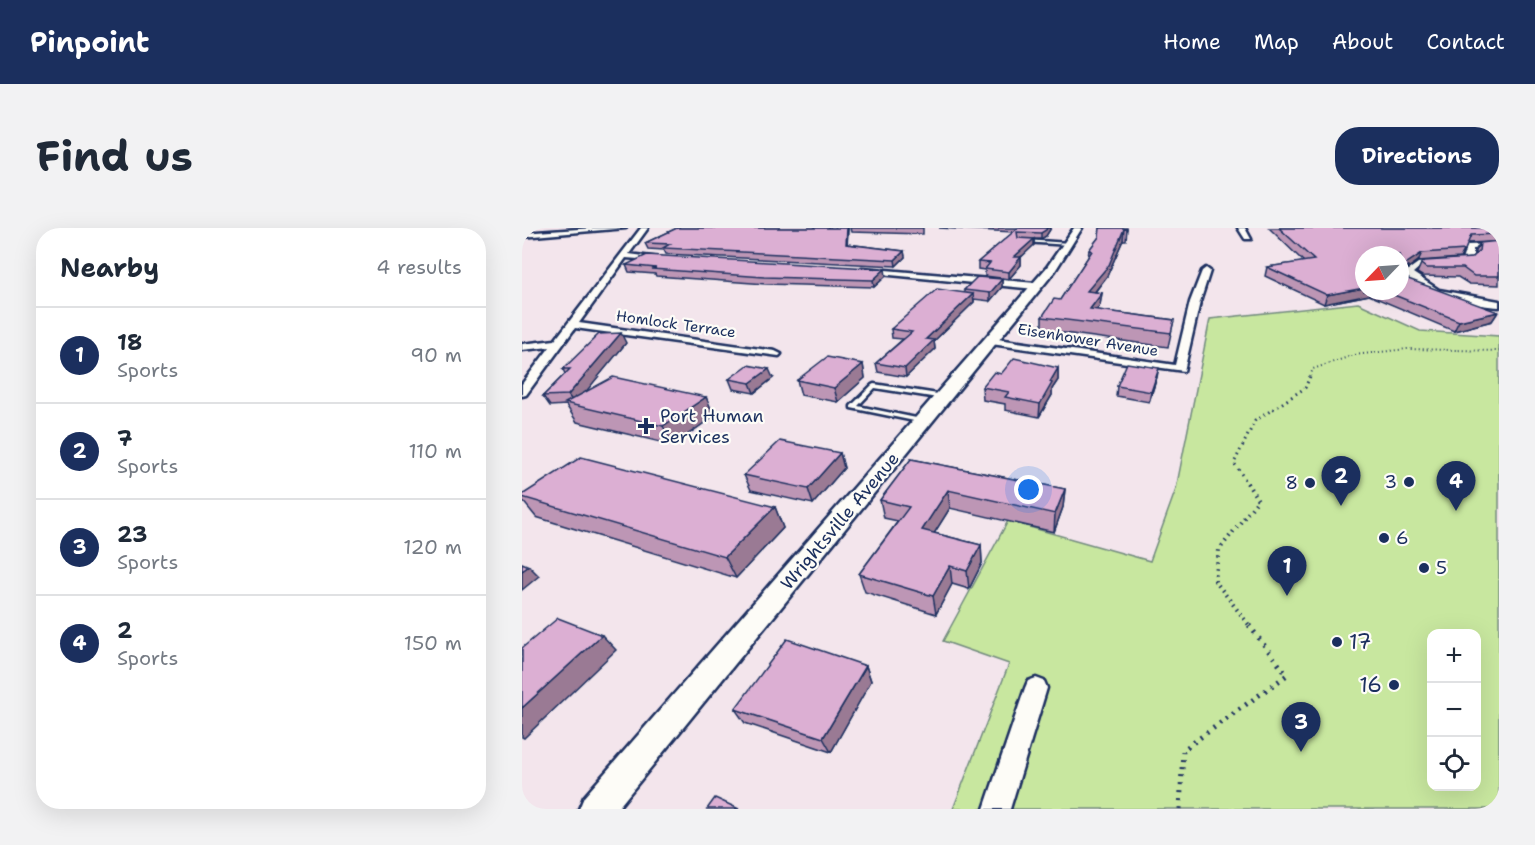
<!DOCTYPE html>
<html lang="en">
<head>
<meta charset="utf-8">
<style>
  body { margin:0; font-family:"Shantell Sans",sans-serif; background:#f2f2f3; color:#1f2937 }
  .controls { position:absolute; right:18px; bottom:18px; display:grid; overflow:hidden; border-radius:12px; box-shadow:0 6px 24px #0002 }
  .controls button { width:54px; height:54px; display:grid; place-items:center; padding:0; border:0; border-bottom:2px solid #e0e1e3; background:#fff; color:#1f2937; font:30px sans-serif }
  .compass { position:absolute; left:833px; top:18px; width:54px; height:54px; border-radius:50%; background:#fff; box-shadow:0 6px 24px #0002; rotate:245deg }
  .you { position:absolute; left:507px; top:262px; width:21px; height:21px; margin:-15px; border:4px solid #fff; border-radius:50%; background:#1a73e8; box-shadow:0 0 0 9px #1a73e833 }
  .badge { display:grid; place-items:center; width:39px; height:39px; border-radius:50%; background:#1b2f5e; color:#fff; font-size:20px; font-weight:700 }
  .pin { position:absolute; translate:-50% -50px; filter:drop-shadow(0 2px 3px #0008) }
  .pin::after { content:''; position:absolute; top:32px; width:21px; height:18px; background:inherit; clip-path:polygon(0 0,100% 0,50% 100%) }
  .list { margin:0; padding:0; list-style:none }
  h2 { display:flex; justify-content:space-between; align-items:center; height:78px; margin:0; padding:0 24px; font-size:26px }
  h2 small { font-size:20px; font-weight:400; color:#747a83 }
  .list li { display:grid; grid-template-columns:39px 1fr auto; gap:18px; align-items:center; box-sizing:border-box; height:96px; padding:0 24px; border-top:2px solid #e0e1e3 }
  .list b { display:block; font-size:22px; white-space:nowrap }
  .list p { margin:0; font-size:20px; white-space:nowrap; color:#747a83 }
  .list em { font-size:20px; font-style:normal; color:#747a83 }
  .icon { flex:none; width:33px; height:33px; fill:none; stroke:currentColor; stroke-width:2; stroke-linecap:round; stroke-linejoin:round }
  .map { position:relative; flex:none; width:977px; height:581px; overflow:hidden; border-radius:24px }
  header { display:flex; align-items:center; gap:36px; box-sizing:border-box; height:84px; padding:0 30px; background:#1b2f5e; color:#fff }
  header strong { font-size:28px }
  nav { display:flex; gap:33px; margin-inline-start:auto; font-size:21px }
  .intro { display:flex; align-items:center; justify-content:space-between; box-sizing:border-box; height:144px; padding:0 36px }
  h1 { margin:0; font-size:42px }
  .button { padding:15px 27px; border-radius:24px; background:#1b2f5e; color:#fff; font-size:21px; font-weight:700 }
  main { display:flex; gap:36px; padding:0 36px }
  aside { flex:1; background:#fff; border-radius:24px; box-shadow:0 6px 24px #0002 }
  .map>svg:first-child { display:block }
  .green { fill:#c8e79f; stroke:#728b7e; stroke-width:1.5; fill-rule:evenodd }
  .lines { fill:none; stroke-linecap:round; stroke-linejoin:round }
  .service-casing { stroke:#1b2f5e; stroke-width:5 }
  .minor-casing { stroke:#1b2f5e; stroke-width:5 }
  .tertiary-casing { stroke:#1b2f5e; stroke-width:5 }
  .path-far3 { stroke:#1b2f5e; stroke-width:2; stroke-dasharray:1 3; stroke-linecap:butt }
  .path-far2 { stroke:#1b2f5e; stroke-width:3; stroke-dasharray:1.5 4; stroke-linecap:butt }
  .path-far1 { stroke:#1b2f5e; stroke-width:4; stroke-dasharray:1.5 4.5; stroke-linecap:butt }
  .path { stroke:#1b2f5e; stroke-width:5; stroke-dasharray:2 6; stroke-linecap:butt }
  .service { fill:#fdfcf7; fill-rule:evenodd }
  .minor { fill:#fdfcf7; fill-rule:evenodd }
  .tertiary { fill:#fdfcf7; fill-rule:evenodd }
  .wall { fill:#bd96b5; stroke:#1b2f5e; stroke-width:1.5 }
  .shaded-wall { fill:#9a7a94; stroke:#1b2f5e; stroke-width:1.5 }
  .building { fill:#dcafd3; stroke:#1b2f5e; stroke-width:1.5 }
  .poi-dot { fill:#1b2f5e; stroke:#fdfcf7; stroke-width:2 }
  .labels { text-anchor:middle; stroke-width:4.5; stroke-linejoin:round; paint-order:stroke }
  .far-street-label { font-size:15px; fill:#1b2f5e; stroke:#fdfcf7 }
  .poi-label { font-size:18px; fill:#1b2f5e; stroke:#fdfcf7; text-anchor:start }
  .street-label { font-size:18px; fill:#1b2f5e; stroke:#fdfcf7 }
  .near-poi-label { font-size:21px; fill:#1b2f5e; stroke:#fdfcf7; text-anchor:start }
</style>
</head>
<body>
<header>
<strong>Pinpoint</strong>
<nav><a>Home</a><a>Map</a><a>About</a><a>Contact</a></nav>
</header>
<div class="intro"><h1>Find us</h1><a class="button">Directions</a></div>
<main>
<aside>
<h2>Nearby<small>4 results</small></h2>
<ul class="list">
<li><span class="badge">1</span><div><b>18</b><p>Sports</p></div><em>90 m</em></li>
<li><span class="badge">2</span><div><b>7</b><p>Sports</p></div><em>110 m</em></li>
<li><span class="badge">3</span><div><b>23</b><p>Sports</p></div><em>120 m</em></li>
<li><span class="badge">4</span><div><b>2</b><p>Sports</p></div><em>150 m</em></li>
</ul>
</aside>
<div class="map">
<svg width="977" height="581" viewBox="0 0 977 581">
  <rect width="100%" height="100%" fill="#f3e5ec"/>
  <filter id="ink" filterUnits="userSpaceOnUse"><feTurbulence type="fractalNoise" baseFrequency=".0167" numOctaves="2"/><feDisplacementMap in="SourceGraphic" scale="12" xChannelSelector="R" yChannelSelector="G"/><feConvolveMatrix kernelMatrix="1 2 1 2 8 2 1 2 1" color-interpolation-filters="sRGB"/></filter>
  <g filter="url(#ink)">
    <path class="green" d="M836 75 898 103 977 108V581H431L487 436 421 413 486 293 628 333 654 261 688 91ZM910 406H954V558H910Z"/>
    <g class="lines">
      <defs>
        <g id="service">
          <path d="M503 12 547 15 549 16 547 17 502 14Z"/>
          <path d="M352 156 422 167 425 169 422 171 353 160 336 178 404 192 405 193 402 195 329 180V178L350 157Z"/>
        </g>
        <g id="minor">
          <path d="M71 0H104L0 9V5Z"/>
          <path d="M119 0H126L107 26 145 31 141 33 104 30 57 95 253 123 259 126 257 128 53 100 4 167 0 168V156L28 119 0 122V116L33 112Z"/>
          <path d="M716 0H723L729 11H723Z"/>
          <path d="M977 16V20L951 21V29L945 36 898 39 891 45 917 62 977 73V79C945 76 903 72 882 45L896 35 940 32 945 17Z"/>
          <path d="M340 40 514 55 518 58 514 61 337 44Z"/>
          <path d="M684 40 688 43 678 74 662 143 469 116 464 113 469 110 653 137 668 74 680 43Z"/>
          <path d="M514 450 522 453 525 460 488 581H462L503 460 506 453Z"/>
        </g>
        <path id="tertiary" d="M552 0H560L533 43 95 581H57L62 569 525 39Z"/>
      </defs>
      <use href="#service" class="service-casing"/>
      <use href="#minor" class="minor-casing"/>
      <use href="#tertiary" class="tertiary-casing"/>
      <path class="path-far3" d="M788 148 791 141 832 127 885 121 977 123"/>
      <path class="path-far2" d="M726 256 712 235 733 193 783 160 789 146"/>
      <path class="path-far1" d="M725 255 736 272 697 322 693 353 727 397"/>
      <path class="path" d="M658 581 661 522 765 447 726 396"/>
      <use href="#service" class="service"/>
      <use href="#minor" class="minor"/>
      <use href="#tertiary" class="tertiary"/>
    </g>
    <g class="wall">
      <path d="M155 0H326L325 16 382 23 383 29 374 38 144 26 142 22 126 21 123 15Z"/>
      <path d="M328 0H401V6L329 4Z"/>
      <path d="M417 0H529L524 8 519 11H512V17L499 29V37L487 51 463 48V42L456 41V34L492 4Z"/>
      <path d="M578 0 605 1 604 12H601L585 48 573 64 580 65 578 77 575 82 652 92 646 119 520 102V89L538 72 566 29 567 22 577 9Z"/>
      <path d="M747 0H974L977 2V57L947 56 936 49 900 48 895 45 899 36 950 30 953 27V23L958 15 970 14 946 15 938 30 896 33 886 40 882 48H878V27H842V63H878L976 84 970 93 932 103 847 67 802 76 743 48 745 39 782 34Z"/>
      <path d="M104 37 364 48 352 59 244 56 134 48 133 46 107 44Z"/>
      <path d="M480 51V59L468 73 452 71V74L412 113 413 121 384 149 356 144 354 135 381 111 370 110 369 101 442 65V62Z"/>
      <path d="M104 115 63 164 184 169 192 188 151 217 55 194 44 177 28 178 21 168 43 146 41 141Z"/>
      <path d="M341 136 343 150 316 174 279 167 275 152Z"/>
      <path d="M536 140V152L530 161V167L517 189 483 182V176L461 172 460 159 479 146Z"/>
      <path d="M635 149 627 174 594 168 595 158Z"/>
      <path d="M251 150 232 165 211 161 207 151Z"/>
      <path d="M318 225 322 240 291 276 229 262 222 247Z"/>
      <path d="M389 231 543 261 541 279 532 304 428 280 412 305 459 317 460 335 447 361 430 356 414 386 343 364 337 346 376 293 362 290 358 272Z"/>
      <path d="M0 267 253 279 261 300 214 350 14 289 0 272Z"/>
      <path d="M344 438 349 453 309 524 223 495 213 481Z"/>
    </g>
    <g class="shaded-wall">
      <path d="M325 0H326L325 22 324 16Z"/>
      <path d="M525 0H529L524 8 519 11V5Z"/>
      <path d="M602 1 601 12 585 48 564 75 565 63Z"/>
      <path d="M512 11V17L492 36V29Z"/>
      <path d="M382 23 383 29 374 38 373 32Z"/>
      <path d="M900 25 896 33 886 40 885 35Z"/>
      <path d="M499 29V37L487 51V44Z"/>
      <path d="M363 41 364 48 352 59 351 52Z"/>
      <path d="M480 51V59L468 73V65Z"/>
      <path d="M842 60V63H848L847 67 802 76 805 67Z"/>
      <path d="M580 65 578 77 567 94 568 81Z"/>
      <path d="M451 66 452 74 412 113 413 121 384 149 383 140 404 111Z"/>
      <path d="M976 84 970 93 932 103 937 93Z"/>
      <path d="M99 105 104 115 53 177 46 167Z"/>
      <path d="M341 136 343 150 316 174 312 160Z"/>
      <path d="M536 140V152L530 161V167L517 189 518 176 528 154Z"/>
      <path d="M637 140 635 149 627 174 629 164Z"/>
      <path d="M247 141 251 150 232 165 228 155Z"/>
      <path d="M184 169 192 188 151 217 141 198Z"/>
      <path d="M318 225 322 240 291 276 286 261Z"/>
      <path d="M543 261 541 279 532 304 533 286Z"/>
      <path d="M426 262 428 280 403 320 400 302Z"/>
      <path d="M253 279 261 300 214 350 203 329Z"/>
      <path d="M459 317 460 335 447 361 445 343Z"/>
      <path d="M7 338 17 348 0 362V343Z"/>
      <path d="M428 338 430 356 414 386 411 368Z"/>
      <path d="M80 407 94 422 2 510 0 509V480Z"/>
      <path d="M344 438 349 453 309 524 301 510Z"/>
    </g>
    <g class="building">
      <path d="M155 0H325L324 16 382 23 373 32 141 20 148 16 123 15Z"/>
      <path d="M496 0H525L524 2 519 5 495 4 496 10 512 11 492 29H499L487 44 463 41 468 35 456 34Z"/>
      <path d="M578 0H605V1H602L587 37 565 63 580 65 568 81 652 92 649 105 520 89 532 71 538 72 570 23 567 22 577 9Z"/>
      <path d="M757 0H974L977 2V6L949 7 943 22 900 25 885 35 886 40H878V27H842V60L805 67 745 39 792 32Z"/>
      <path d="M977 13V48H952L941 40H904L899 36 903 33 950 30 957 23 958 15Z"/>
      <path d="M125 27 363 41 351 52 242 49 130 41 134 40 104 37Z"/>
      <path d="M878 48 976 84 937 93 862 63H878Z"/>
      <path d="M455 49 480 51 468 65 442 62Z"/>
      <path d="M415 61 451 66 404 111 412 112 383 140 354 135 390 104 369 101Z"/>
      <path d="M99 105 46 167 21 168 48 141H41L77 106Z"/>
      <path d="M305 129 341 136 312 160 275 152Z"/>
      <path d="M492 130 536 140 528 154 530 155 518 176 483 169 487 164 460 159 472 144 479 146Z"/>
      <path d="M605 135 637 140 629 164 595 158Z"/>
      <path d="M226 137 247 141 228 155 207 151Z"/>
      <path d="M91 149 184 169 141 198 43 175Z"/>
      <path d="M258 213 318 225 286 261 222 247Z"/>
      <path d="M59 229 253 279 203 329 0 269V267Z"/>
      <path d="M389 231 543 261 533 286 426 262 400 302 459 317 445 343 428 338 411 368 337 346 387 279 358 272Z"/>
      <path d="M0 335 7 338 0 343Z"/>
      <path d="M36 390 80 407 0 480V420Z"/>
      <path d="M265 411 344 438 301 510 213 481Z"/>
      <path d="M193 570 217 581H185Z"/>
    </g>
  </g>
  <g class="poi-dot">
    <path d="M121 189h6v6h6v6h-6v6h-6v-6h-6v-6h6z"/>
    <circle cx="887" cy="254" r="6"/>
    <circle cx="788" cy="255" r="6"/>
    <circle cx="862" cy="310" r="6"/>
    <circle cx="902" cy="340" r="6"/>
    <circle cx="815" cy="414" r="6"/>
    <circle cx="872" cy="457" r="6"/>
  </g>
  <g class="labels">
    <g class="far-street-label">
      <text transform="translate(154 96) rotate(8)" y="5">Homlock Terrace</text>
      <text transform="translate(566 112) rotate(9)" y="5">Eisenhower Avenue</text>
    </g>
    <g class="poi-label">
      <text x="138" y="194">Port Human<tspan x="138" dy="21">Services</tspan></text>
      <text x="875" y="260" text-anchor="end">3</text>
      <text x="776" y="261" text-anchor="end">8</text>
      <text x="874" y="316">6</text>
      <text x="914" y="346">5</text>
    </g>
    <g class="street-label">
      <text transform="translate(318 293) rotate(-50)" y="6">Wrightsville Avenue</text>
    </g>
    <g class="near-poi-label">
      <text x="827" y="421">17</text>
      <text x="860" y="464" text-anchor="end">16</text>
    </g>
  </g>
</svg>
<div class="controls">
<button>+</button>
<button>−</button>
<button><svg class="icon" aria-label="locate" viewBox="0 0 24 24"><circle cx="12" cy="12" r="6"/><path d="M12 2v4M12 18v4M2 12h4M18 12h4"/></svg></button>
</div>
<svg class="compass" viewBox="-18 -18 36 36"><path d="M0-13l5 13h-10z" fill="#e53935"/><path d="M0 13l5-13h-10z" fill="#747a83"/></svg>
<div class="you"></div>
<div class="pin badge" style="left:765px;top:368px">1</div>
<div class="pin badge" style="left:819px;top:278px">2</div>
<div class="pin badge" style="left:779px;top:524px">3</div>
<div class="pin badge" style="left:934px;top:283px">4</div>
</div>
</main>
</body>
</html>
